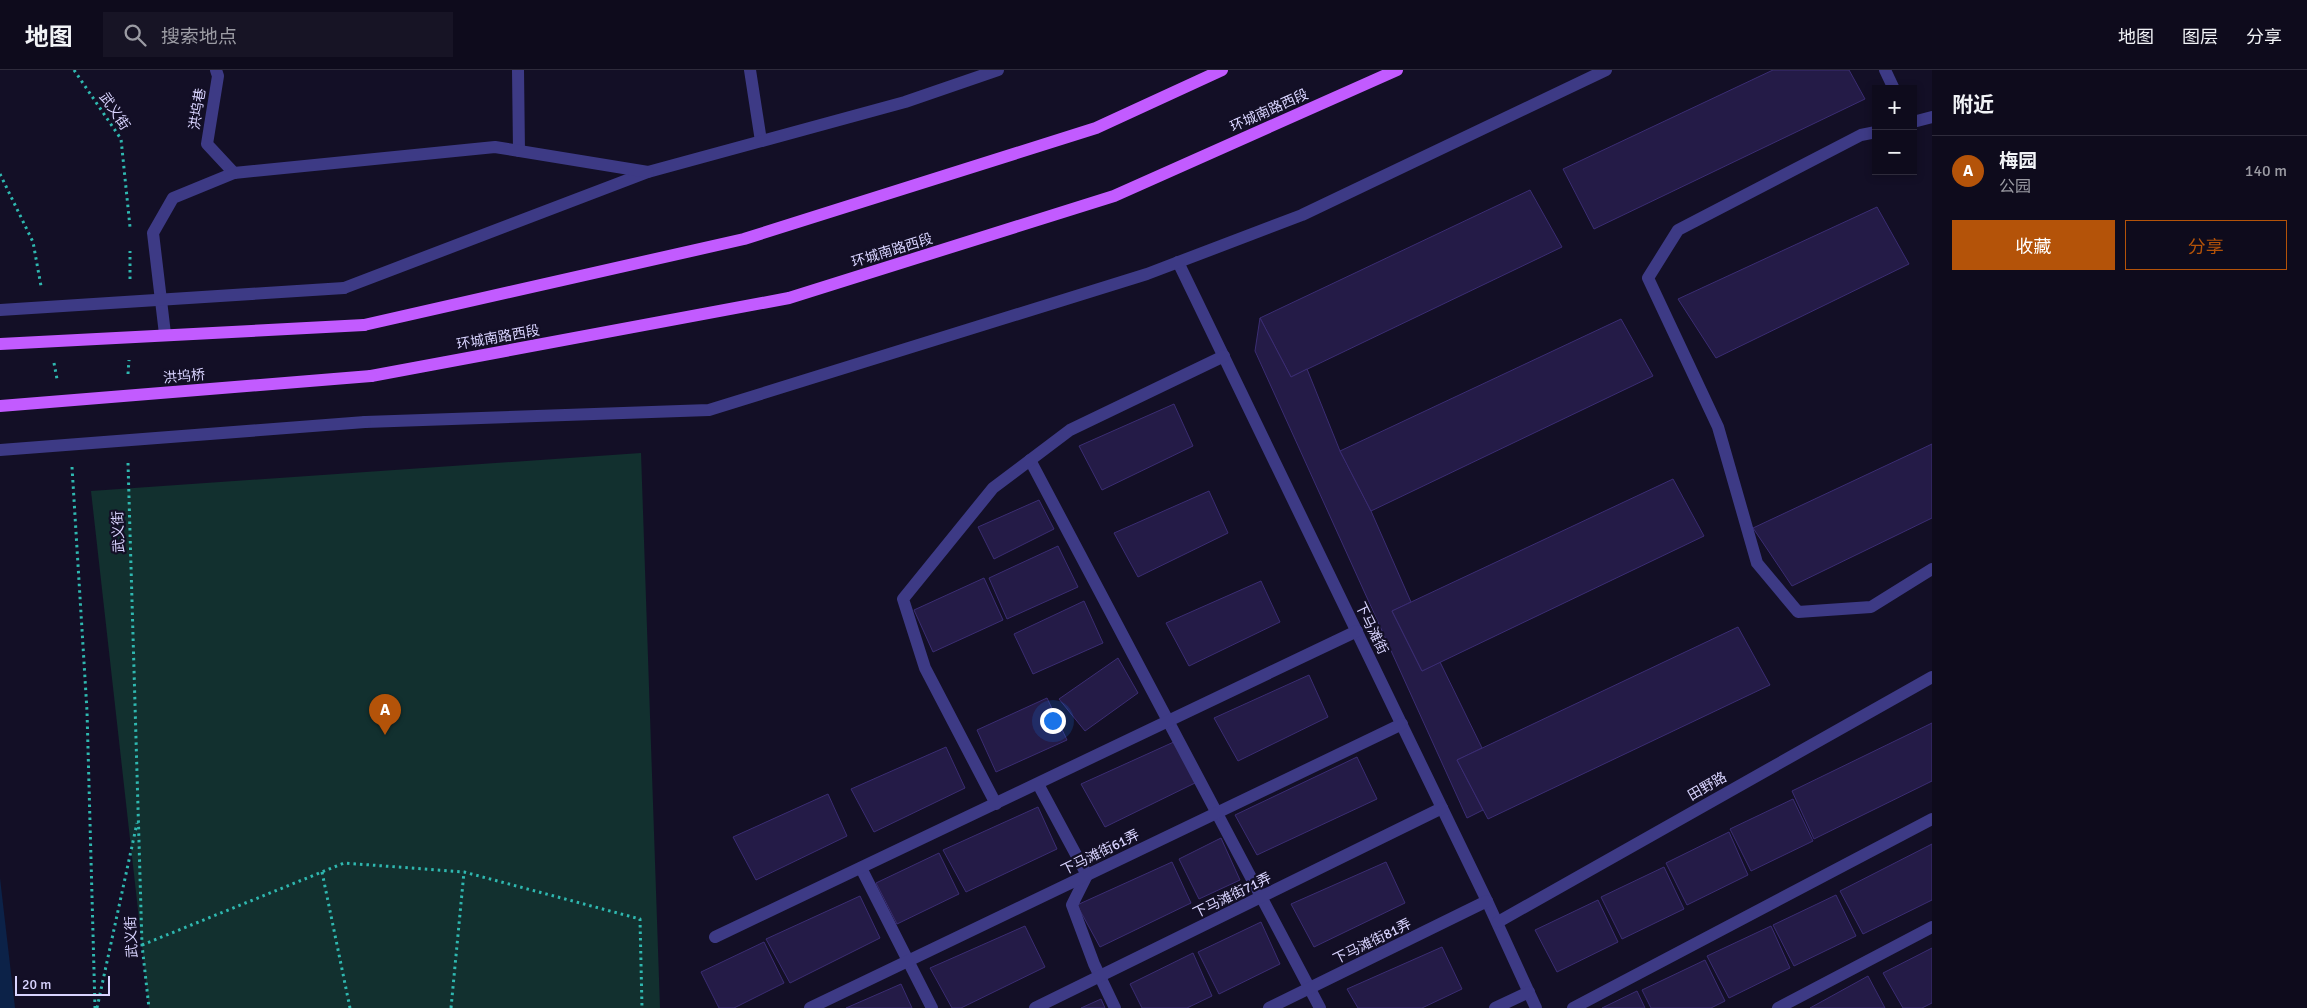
<!DOCTYPE html>
<html lang="zh">
<head>
<meta charset="utf-8">
<style>
  body { margin:0; font-family:Signika,"Noto Sans SC",sans-serif; background:#171425; color:#f1f3f6 }
  .controls { position:absolute; right:15px; top:15px; display:grid; overflow:hidden; border-radius:0px; box-shadow:0 2px 8px #0003 }
  .controls button { width:45px; height:45px; display:grid; place-items:center; padding:0; border:0; border-bottom:1px solid #2e2b3b; background:#0e0b1c; color:#f1f3f6; font:25px sans-serif }
  .scale { position:absolute; left:15px; bottom:12px; width:95px; box-sizing:border-box; padding-left:5px; border:2px solid #d9d4ff; border-top:0; font-size:14px; line-height:18px; white-space:nowrap; color:#d9d4ff; -webkit-text-stroke:4px #130f26; paint-order:stroke }
  .you { position:absolute; left:1052px; top:650px; width:18px; height:18px; margin:-12px; border:4px solid #fff; border-radius:50%; background:#1a73e8; box-shadow:0 0 0 8px #1a73e833 }
  .badge { display:grid; place-items:center; width:32px; height:32px; border-radius:50%; background:#b45309; color:#fff; font-size:16px; font-weight:700 }
  .pin { position:absolute; translate:-50% -41px; filter:drop-shadow(0 1px 2px #0008) }
  .pin::after { content:''; position:absolute; top:26px; width:18px; height:15px; background:inherit; clip-path:polygon(0 0,100% 0,50% 100%) }
  .list { margin:0; padding:0; list-style:none }
  h2 { display:flex; justify-content:space-between; align-items:center; height:65px; margin:0; padding:0 20px; font-size:21px }
  h2 small { font-size:16px; font-weight:400; color:#9b9ba3 }
  .list li { display:grid; grid-template-columns:32px 1fr auto; gap:15px; align-items:center; box-sizing:border-box; height:70px; padding:0 20px; border-top:1px solid #2e2b3b }
  .list b { display:block; font-size:19px; white-space:nowrap }
  .list p { margin:0; font-size:16px; white-space:nowrap; color:#9b9ba3 }
  .list em { font-size:16px; font-style:normal; color:#9b9ba3 }
  .actions { display:flex; gap:10px; padding:15px 20px }
  .actions a { flex:1; padding:11px 0; border:1px solid #b45309; border-radius:0px; text-align:center; font-size:18px; color:#b45309 }
  .actions .main { background:#b45309; color:#fff }
  .icon { flex:none; width:28px; height:28px; fill:none; stroke:currentColor; stroke-width:2; stroke-linecap:round; stroke-linejoin:round }
  .map { position:relative; flex:none; width:1932px; height:938px; overflow:hidden }
  header { display:flex; align-items:center; gap:30px; box-sizing:border-box; height:70px; padding:0 25px; background:#0e0b1c; border-bottom:1px solid #2e2b3b }
  header strong { font-size:24px }
  nav { display:flex; gap:28px; margin-inline-start:auto; font-size:18px }
  .search { width:350px; height:45px; background:#171425; display:flex; align-items:center; gap:12px; box-sizing:border-box; padding:0 18px; border-radius:0px; color:#9b9ba3; font-size:19px }
  main { display:flex }
  aside { flex:1; background:#0e0b1c }
  .map>svg:first-child { display:block }
  .green { fill:#12302f }
  .water { fill:#0c2248 }
  .building { fill:#241b47; stroke:#3b2d73 }
  .lines { fill:none; stroke-linecap:round; stroke-linejoin:round }
  .path { stroke:#2fb8b0; stroke-width:3; stroke-dasharray:2.5 4; stroke-linecap:butt }
  .minor { stroke:#3d3a85; stroke-width:12 }
  .major { stroke:#c25bff; stroke-width:12 }
  .minor-bridge { stroke:#3d3a85; stroke-width:12 }
  .major-bridge { stroke:#c25bff; stroke-width:12 }
  .labels { text-anchor:middle; stroke-width:4.5; stroke-linejoin:round; paint-order:stroke }
  .street-label { font-size:14px; fill:#d9d4ff; stroke:#130f26 }
</style>
</head>
<body>
<header>
<strong>地图</strong>
<div class="search"><svg class="icon" aria-label="search" viewBox="0 0 24 24"><circle cx="10" cy="10" r="6"/><path d="M15 15l6 6"/></svg>搜索地点</div>
<nav><a>地图</a><a>图层</a><a>分享</a></nav>
</header>
<main>
<div class="map">
<svg width="1932" height="938" viewBox="0 0 1932 938">
  <rect width="100%" height="100%" fill="#130f26"/>
  <path class="green" d="M641 383 660 938H149L91 421Z"/>
  <path class="water" d="M0 808 15 938H0Z"/>
  <g class="building">
    <path d="M1773 0H1849L1865 29 1594 159 1563 99Z"/>
    <path d="M1530 120 1562 177 1291 307 1260 248Z"/>
    <path d="M1877 137 1909 194 1716 288 1678 229Z"/>
    <path d="M1260 248 1291 307 1307 299 1340 381 1371 441 1411 532 1392 541 1422 601 1440 592 1482 678 1457 690 1483 740 1467 748 1255 281Z"/>
    <path d="M1621 249 1653 306 1371 441 1340 381Z"/>
    <path d="M1174 334 1193 376 1102 420 1079 376Z"/>
    <path d="M1932 374V448L1792 516 1753 458Z"/>
    <path d="M1673 409 1704 466 1422 601 1392 541Z"/>
    <path d="M1209 421 1228 463 1138 507 1114 463Z"/>
    <path d="M1039 430 1054 459 994 489 978 457Z"/>
    <path d="M1058 476 1078 517 1007 549 989 508Z"/>
    <path d="M984 508 1003 550 933 582 914 540Z"/>
    <path d="M1261 511 1280 552 1189 596 1166 553Z"/>
    <path d="M1084 531 1103 573 1033 604 1014 564Z"/>
    <path d="M1738 557 1770 615 1488 749 1457 690Z"/>
    <path d="M1118 588 1138 623 1085 661 1059 629Z"/>
    <path d="M1309 605 1328 647 1238 691 1214 648Z"/>
    <path d="M1047 628 1067 670 996 702 977 660Z"/>
    <path d="M1932 653V711L1814 769 1792 721Z"/>
    <path d="M1176 671 1195 713 1105 757 1081 714Z"/>
    <path d="M946 677 965 718 874 762 851 719Z"/>
    <path d="M1357 687 1377 729 1257 785 1235 745Z"/>
    <path d="M828 724 847 766 756 810 733 767Z"/>
    <path d="M1793 729 1813 771 1751 801 1730 759Z"/>
    <path d="M1038 737 1057 779 966 822 943 780Z"/>
    <path d="M1729 762 1748 805 1687 835 1666 793Z"/>
    <path d="M1221 768 1240 810 1199 829 1179 789Z"/>
    <path d="M1932 774V830L1863 864 1840 821Z"/>
    <path d="M939 783 959 824 897 854 876 813Z"/>
    <path d="M1172 792 1191 833 1100 877 1077 835Z"/>
    <path d="M1386 792 1405 833 1314 877 1291 834Z"/>
    <path d="M1664 797 1684 839 1622 869 1601 827Z"/>
    <path d="M1836 825 1856 866 1794 896 1773 855Z"/>
    <path d="M860 826 880 868 790 913 766 869Z"/>
    <path d="M1598 830 1618 872 1557 902 1535 860Z"/>
    <path d="M1261 852 1280 894 1219 924 1198 882Z"/>
    <path d="M1025 856 1045 897 961 938H952L930 898Z"/>
    <path d="M1771 856 1790 898 1729 928 1707 886Z"/>
    <path d="M764 872 784 913 734 938H719L701 902Z"/>
    <path d="M1442 877 1462 919 1422 938H1358L1347 919Z"/>
    <path d="M1932 878V933L1922 938H1903L1883 903Z"/>
    <path d="M1193 883 1212 926 1187 938H1142L1130 914Z"/>
    <path d="M1705 890 1725 931 1711 938H1651L1642 920Z"/>
    <path d="M1868 906 1885 938H1810Z"/>
    <path d="M901 914 912 938H846Z"/>
    <path d="M1637 921 1645 938H1602Z"/>
    <path d="M1101 929 1105 938H1081Z"/>
  </g>
  <g class="lines">
    <g class="path">
      <path d="M74 0 121 69 130 157"/>
      <path d="M0 104 33 172 41 216"/>
      <path d="M130 209V181"/>
      <path d="M54 293 57 309"/>
      <path d="M128 304 129 290"/>
      <path d="M128 393 142 875 149 938"/>
      <path d="M72 397 87 641 95 938"/>
      <path d="M322 802 350 938"/>
      <path d="M142 875 344 793 464 802 640 849 642 938"/>
      <path d="M97 938 137 753"/>
      <path d="M451 938 464 802"/>
    </g>
    <g class="minor">
      <path d="M216 0 218 6 207 74 234 103"/>
      <path d="M518 0 519 81"/>
      <path d="M750 0 761 71"/>
      <path d="M1885 0 1894 19"/>
      <path d="M1913 52 1932 47"/>
      <path d="M1876 62 1861 65 1678 160 1648 208 1718 357 1757 493 1798 542 1871 537 1932 499"/>
      <path d="M1178 192 1487 831 1536 938"/>
      <path d="M344 218 648 102 905 32 998 0"/>
      <path d="M165 264 153 163 173 128 234 103 495 77 648 102"/>
      <path d="M365 352 709 340 1147 204 1302 145 1606 0"/>
      <path d="M1030 390 1320 938"/>
      <path d="M1038 714 1087 805 1072 835 1094 894 1115 938"/>
      <path d="M996 734 925 598 903 529 993 418 1070 360 1224 286"/>
      <path d="M861 798 932 938"/>
      <path d="M1498 852 1932 607"/>
      <path d="M715 867 1357 561"/>
      <path d="M810 938 1402 654"/>
      <path d="M1035 938 1442 738"/>
      <path d="M1269 938 1487 831"/>
      <path d="M1495 938 1529 922"/>
      <path d="M1573 938 1932 749"/>
      <path d="M1778 938 1932 857"/>
    </g>
    <g class="major">
      <path d="M364 255 744 169 1096 58 1222 0"/>
      <path d="M371 306 789 228 1114 126 1397 0"/>
    </g>
    <g class="minor-bridge">
      <path d="M0 240 344 218"/>
      <path d="M0 380 365 352"/>
    </g>
    <g class="major-bridge">
      <path d="M0 274 364 255"/>
      <path d="M0 336 371 306"/>
    </g>
  </g>
  <g class="labels">
    <g class="street-label">
      <text transform="translate(197 39) rotate(-81)" y="5">洪坞巷</text>
      <text transform="translate(1269 40) rotate(-24)" y="5">环城南路西段</text>
      <text transform="translate(115 41) rotate(56)" y="5">武义街</text>
      <text transform="translate(892 180) rotate(-17)" y="5">环城南路西段</text>
      <text transform="translate(498 267) rotate(-10)" y="5">环城南路西段</text>
      <text transform="translate(184 306) rotate(-5)" y="5">洪坞桥</text>
      <text transform="translate(118 462) rotate(-92)" y="5">武义街</text>
      <text transform="translate(1372 558) rotate(64)" y="5">下马滩街</text>
      <text transform="translate(1707 716) rotate(-30)" y="5">田野路</text>
      <text transform="translate(1100 782) rotate(-26)" y="5">下马滩街61弄</text>
      <text transform="translate(1232 825) rotate(-26)" y="5">下马滩街71弄</text>
      <text transform="translate(131 867) rotate(-93)" y="5">武义街</text>
      <text transform="translate(1372 871) rotate(-26)" y="5">下马滩街81弄</text>
    </g>
  </g>
</svg>
<div class="controls">
<button>+</button>
<button>−</button>
</div>
<div class="scale">20 m</div>
<div class="you"></div>
<div class="pin badge" style="left:385px;top:665px">A</div>
</div>
<aside>
<h2>附近<small></small></h2>
<ul class="list">
<li><span class="badge">A</span><div><b>梅园</b><p>公园</p></div><em>140 m</em></li>
</ul>
<div class="actions"><a class="main">收藏</a><a>分享</a></div>
</aside>
</main>
</body>
</html>
